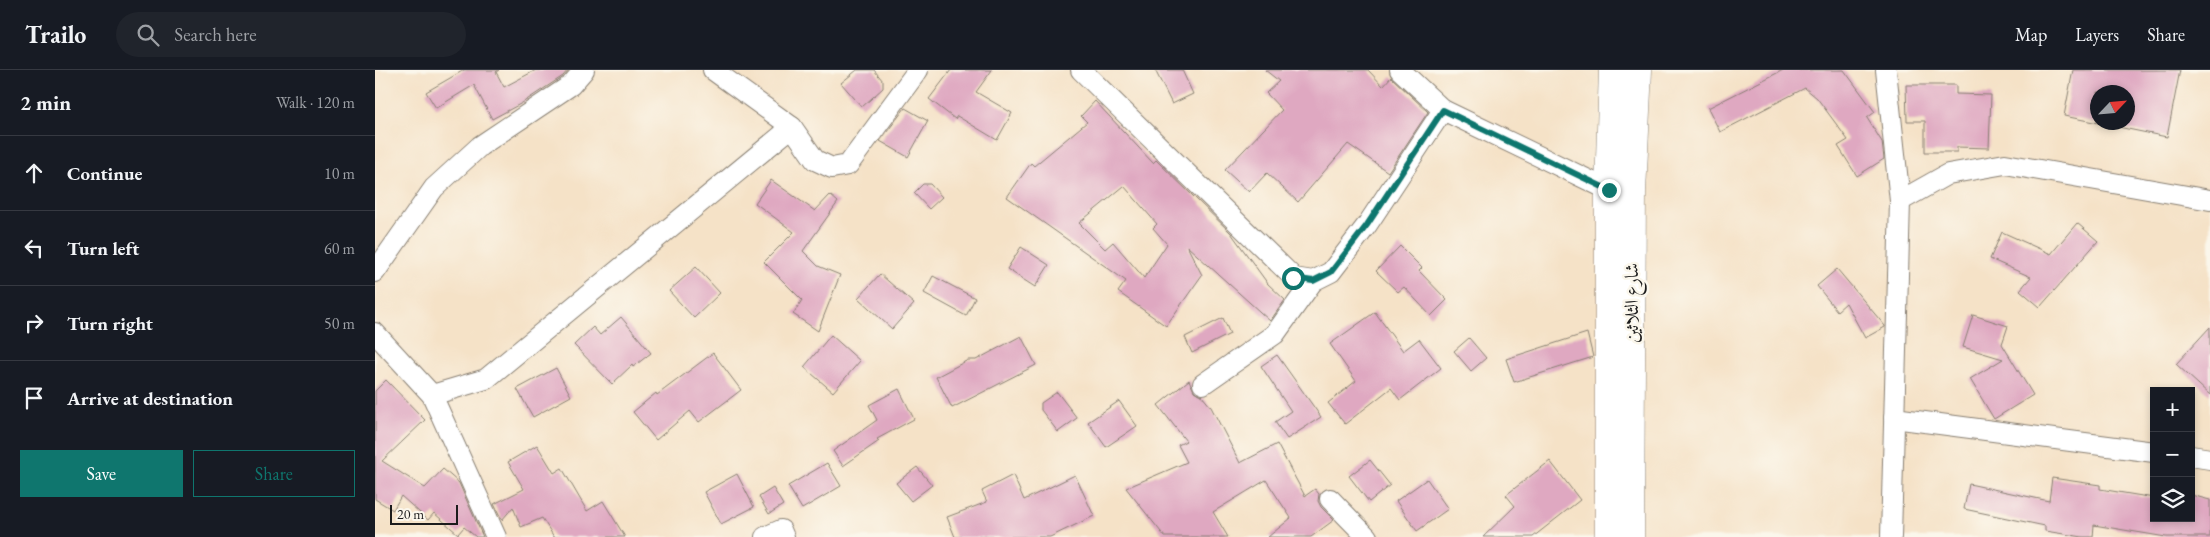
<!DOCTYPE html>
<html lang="en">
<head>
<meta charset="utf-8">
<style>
  body { margin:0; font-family:"EB Garamond",Amiri,serif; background:#20242c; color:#f1f3f6 }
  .controls { position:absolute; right:15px; bottom:15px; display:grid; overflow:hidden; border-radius:0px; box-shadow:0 2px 8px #0003 }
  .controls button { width:45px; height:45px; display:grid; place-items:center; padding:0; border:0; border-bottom:1px solid #363941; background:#171b24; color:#f1f3f6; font:25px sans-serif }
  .compass { position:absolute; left:1715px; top:15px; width:45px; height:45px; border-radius:50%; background:#171b24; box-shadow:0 2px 8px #0003; rotate:64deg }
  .scale { position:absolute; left:15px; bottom:12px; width:68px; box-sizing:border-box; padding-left:5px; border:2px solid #1c1c1c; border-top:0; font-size:14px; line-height:18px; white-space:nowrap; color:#1c1c1c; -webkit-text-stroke:4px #fbf7ec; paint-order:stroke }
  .stop { position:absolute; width:15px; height:15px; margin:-11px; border:4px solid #0f766e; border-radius:50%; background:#fff }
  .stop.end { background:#0f766e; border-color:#fff; box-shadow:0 1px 5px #0008 }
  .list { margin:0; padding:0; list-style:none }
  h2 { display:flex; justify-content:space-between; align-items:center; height:65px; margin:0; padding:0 20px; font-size:21px }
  h2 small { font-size:16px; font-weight:400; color:#9ea1a6 }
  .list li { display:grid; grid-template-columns:32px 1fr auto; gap:15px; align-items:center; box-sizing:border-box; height:75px; padding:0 20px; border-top:1px solid #363941 }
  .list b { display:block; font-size:19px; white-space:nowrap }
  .list em { font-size:16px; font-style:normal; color:#9ea1a6 }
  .actions { display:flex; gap:10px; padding:15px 20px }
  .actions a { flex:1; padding:11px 0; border:1px solid #0f766e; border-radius:0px; text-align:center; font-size:18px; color:#0f766e }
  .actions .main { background:#0f766e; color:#fff }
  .icon { flex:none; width:28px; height:28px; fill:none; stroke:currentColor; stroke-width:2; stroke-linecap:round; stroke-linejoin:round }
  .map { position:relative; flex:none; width:1835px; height:467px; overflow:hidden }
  header { display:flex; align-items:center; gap:30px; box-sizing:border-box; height:70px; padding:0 25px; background:#171b24; border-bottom:1px solid #363941 }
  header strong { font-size:24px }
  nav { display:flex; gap:28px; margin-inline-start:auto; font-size:18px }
  .search { width:350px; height:45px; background:#20242c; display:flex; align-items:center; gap:12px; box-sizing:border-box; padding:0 18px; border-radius:28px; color:#9ea1a6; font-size:19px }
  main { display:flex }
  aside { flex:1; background:#171b24 }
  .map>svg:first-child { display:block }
  .building { fill:#dfa8c1; fill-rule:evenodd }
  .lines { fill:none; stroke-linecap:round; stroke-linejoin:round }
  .minor-casing { stroke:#887f72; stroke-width:22 }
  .secondary-casing { stroke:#887f72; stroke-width:29 }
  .minor { stroke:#fff; stroke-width:20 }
  .secondary { stroke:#fff; stroke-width:28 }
  .route { stroke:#0f766e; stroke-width:6 }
  .labels { text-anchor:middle; stroke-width:5; stroke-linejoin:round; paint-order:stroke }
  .street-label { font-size:19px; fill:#1c1c1c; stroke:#fbf7ec }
</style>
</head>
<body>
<header>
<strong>Trailo</strong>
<div class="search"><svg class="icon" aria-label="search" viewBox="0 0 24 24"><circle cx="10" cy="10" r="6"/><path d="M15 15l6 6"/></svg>Search here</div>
<nav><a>Map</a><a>Layers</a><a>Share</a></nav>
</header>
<main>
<aside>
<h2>2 min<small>Walk · 120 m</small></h2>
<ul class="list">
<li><svg class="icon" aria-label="ahead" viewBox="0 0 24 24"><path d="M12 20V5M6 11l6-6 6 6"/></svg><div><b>Continue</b></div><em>10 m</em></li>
<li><svg class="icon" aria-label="left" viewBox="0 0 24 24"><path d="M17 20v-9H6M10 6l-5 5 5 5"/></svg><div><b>Turn left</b></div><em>60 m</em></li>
<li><svg class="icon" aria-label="right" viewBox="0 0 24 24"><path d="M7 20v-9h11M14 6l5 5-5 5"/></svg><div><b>Turn right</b></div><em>50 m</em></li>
<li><svg class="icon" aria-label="arrive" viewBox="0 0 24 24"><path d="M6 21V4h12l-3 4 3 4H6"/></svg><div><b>Arrive at destination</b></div></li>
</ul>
<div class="actions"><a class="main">Save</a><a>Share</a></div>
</aside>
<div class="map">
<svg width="1835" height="467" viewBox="0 0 1835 467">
  <rect width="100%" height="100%" fill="#fbf7ec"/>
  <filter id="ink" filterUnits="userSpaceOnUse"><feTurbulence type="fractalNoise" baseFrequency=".02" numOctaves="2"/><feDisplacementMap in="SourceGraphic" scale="10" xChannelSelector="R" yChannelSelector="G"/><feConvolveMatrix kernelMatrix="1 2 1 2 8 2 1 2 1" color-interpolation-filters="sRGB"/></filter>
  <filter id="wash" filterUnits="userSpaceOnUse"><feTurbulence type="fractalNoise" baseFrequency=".0096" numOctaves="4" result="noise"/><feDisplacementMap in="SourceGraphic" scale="20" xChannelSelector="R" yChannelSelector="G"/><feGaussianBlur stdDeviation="1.12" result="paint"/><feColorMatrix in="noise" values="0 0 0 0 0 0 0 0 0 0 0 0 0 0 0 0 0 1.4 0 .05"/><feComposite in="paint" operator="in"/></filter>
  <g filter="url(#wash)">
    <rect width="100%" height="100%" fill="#f5e2c7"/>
    <g id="blocks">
      <g class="building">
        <path d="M89 0H124L121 2 129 17 161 0H193L188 6 147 33 117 49 99 15 61 38 51 22Z"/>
        <path d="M482 0H499L508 11V18L487 37 466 13Z"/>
        <path d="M576 0H617L601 22 637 43 622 70 582 46 580 49 554 29Z"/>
        <path d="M780 0H807L818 24 797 34Z"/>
        <path d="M890 0H993L1008 16 1016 7 1053 42 1013 102 973 74 923 132 892 103 874 122 850 100 907 40 891 23 904 11Z"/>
        <path d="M1408 0H1469L1500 42 1492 48 1507 72 1509 89 1482 106 1463 76 1473 70 1442 28 1430 18 1345 62 1333 38Z"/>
        <path d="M1698 0H1805L1792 67 1689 46ZM1722 22H1752V52H1722Z"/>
        <path d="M1531 15H1581V24L1616 25 1614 78 1582 77V82H1550V51H1532Z"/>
        <path d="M720 31 778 93 781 90 856 163 893 214 910 230 895 251 812 176 827 205 791 256 743 222 751 211 632 127 656 93 659 96 712 52 706 46ZM749 116 782 154 778 158 792 174 769 208 738 172 730 179 704 153Z"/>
        <path d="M530 38 553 51 533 87 505 71Z"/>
        <path d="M396 110 440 141 455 125 463 132 428 181 443 196 465 205 443 261 418 244 427 230 389 192 419 162 380 133Z"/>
        <path d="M548 114H555L567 127 554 139 539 123Z"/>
        <path d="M1702 153 1723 171 1665 237 1645 220 1656 207 1615 189 1627 162 1676 184Z"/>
        <path d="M1025 176 1047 198 1044 201 1072 230 1056 246 1029 217 1023 222 1001 201Z"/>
        <path d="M646 177 674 195 660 217 632 199Z"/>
        <path d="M321 197 345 223 319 248 294 221Z"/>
        <path d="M1462 199 1510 256V257L1490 268 1471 233 1462 241 1442 216Z"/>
        <path d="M505 204 539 234 517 259 483 228Z"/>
        <path d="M558 206 600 228 591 246 549 223Z"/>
        <path d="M1000 242 1028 281 1044 269 1066 298 1025 330 1016 318 970 354 953 333 981 311 955 274Z"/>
        <path d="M1598 245 1633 256 1627 274 1658 325 1619 349 1595 309 1628 289 1588 277Z"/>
        <path d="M246 247 276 283 258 297 257 295 237 314 199 275 218 257 225 265Z"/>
        <path d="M848 248 855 264 817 283 810 267Z"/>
        <path d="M1835 257V325L1801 294Z"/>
        <path d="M1212 263 1218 287 1139 312 1131 289Z"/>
        <path d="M456 265 485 291 458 322 429 297Z"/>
        <path d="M646 266 661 295 577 338 561 307 593 290H601Z"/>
        <path d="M1094 268 1111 288 1096 301 1079 281Z"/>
        <path d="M338 283 366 320 324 352 315 341 281 370 258 342 281 323 282 325Z"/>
        <path d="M902 285 946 347 912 369 900 352 916 341 886 296Z"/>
        <path d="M181 298 196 326 158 347 142 319Z"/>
        <path d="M11 310 50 350 7 391 50 418 68 399 84 413 108 467H101L89 457 83 464 59 443 53 450 26 426 18 440 0 429V321Z"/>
        <path d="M814 310 819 321 827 326 836 337 865 393 902 374 930 426 940 419 944 424 943 431 946 437 959 450 936 467H893L916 448 891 410 838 442 853 467H790L751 418 812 392 803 375 811 371 783 335Z"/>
        <path d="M524 319 539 349 502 369 504 371 468 396 458 381 502 350 494 335Z"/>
        <path d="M682 322 702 348 683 362 666 340V333Z"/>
        <path d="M744 331 762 356 731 377 713 352Z"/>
        <path d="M162 375 179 403 187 398 212 441 228 431 250 467H179L167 448 146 457 138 437 127 450 119 434 149 419 133 392Z"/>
        <path d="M995 390 1015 415 994 432 974 406Z"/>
        <path d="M1175 391 1205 430 1158 467H1108L1140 436 1131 425Z"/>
        <path d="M452 393 466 416 427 439 413 416Z"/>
        <path d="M542 397 557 415 536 431 521 413Z"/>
        <path d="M362 404 379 437 346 454 329 422Z"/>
        <path d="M638 405 649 430 700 405 719 446 675 467H580L572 447 612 432 607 421Z"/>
        <path d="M1677 408 1725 415V419L1779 428V448H1816V425L1835 430V467H1791L1719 455 1718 467H1708L1670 461V456L1589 439 1594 414 1674 431Z"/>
        <path d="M1052 409 1073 439 1042 461 1021 431Z"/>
        <path d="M398 418 408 435 394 444 384 427Z"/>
      </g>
    </g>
  </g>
  <g filter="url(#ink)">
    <use href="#blocks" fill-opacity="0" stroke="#887f72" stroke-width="1"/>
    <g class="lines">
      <defs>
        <g id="minor">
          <path d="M338 0 417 57 440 90 457 98 473 95 543 0"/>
          <path d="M706 0 919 208 938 211 956 202 992 155 1068 40 1234 120"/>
          <path d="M1025 0 1068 40"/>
          <path d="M1511 0 1525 131 1516 467"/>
          <path d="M1525 131 1573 104 1630 94 1835 130"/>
          <path d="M0 202 59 118 105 76 196 15 209 0"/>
          <path d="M0 263 57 325 121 467"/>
          <path d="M828 314 900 264 938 211"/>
          <path d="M57 325 111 309 417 57"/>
          <path d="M1519 348 1779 382"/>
          <path d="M1816 386 1835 389"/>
          <path d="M955 429 992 467"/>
          <path d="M390 467 406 460 409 467"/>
        </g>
        <g id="secondary">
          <path d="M1234 467V120L1238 0"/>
          <path d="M1255 467 1257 121 1263 0"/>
        </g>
      </defs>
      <use href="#minor" class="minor-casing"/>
      <use href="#secondary" class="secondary-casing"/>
      <use href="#minor" class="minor"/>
      <use href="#secondary" class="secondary"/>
    </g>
  </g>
  <g class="lines" filter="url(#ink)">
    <path class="route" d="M918 208 938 211 956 202 992 155 1068 40 1234 120"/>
  </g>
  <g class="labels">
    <g class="street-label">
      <text transform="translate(1256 233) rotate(-90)" y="7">شارع الثلاثين</text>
    </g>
  </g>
</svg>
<div class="controls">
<button>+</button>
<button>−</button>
<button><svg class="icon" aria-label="layers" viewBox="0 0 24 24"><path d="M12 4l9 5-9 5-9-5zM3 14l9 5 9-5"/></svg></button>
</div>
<svg class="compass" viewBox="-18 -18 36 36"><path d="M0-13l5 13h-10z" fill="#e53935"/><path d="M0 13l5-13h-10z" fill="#9ea1a6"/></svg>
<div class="scale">20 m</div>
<div class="stop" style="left:918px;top:208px"></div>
<div class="stop end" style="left:1234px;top:120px"></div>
</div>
</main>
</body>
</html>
